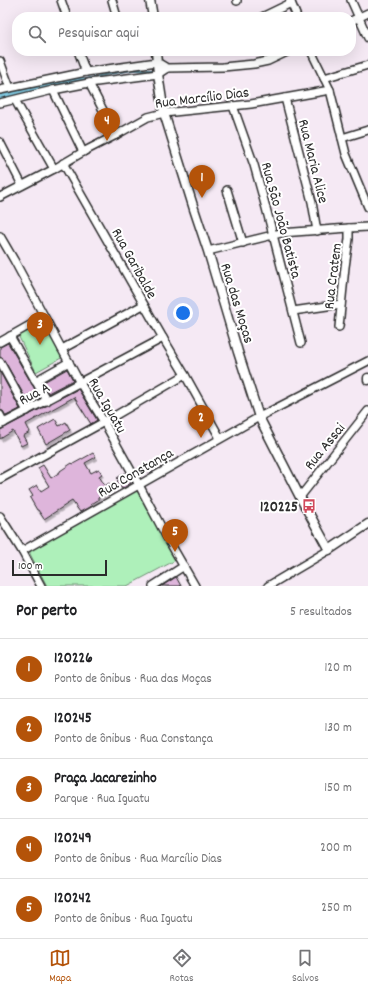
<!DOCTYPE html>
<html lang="pt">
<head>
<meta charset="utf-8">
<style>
  body { margin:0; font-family:Dekko,sans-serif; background:#f2f2f2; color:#202124 }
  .scale { position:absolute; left:12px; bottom:10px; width:95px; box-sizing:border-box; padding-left:4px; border:2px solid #2b2b2b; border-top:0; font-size:11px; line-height:14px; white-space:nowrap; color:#2b2b2b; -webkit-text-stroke:3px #fff; paint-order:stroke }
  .you { position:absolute; left:183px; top:313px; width:14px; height:14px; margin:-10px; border:3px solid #fff; border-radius:50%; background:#1a73e8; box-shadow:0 0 0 6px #1a73e833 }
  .badge { display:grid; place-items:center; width:26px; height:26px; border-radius:50%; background:#b45309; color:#fff; font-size:13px; font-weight:700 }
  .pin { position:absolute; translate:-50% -33px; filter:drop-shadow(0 1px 2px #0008) }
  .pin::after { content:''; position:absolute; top:21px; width:14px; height:12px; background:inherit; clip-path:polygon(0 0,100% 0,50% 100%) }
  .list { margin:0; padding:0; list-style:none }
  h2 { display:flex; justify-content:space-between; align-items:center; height:52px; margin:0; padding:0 16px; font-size:17px }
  h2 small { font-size:13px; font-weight:400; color:#757577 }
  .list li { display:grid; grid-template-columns:26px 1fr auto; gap:12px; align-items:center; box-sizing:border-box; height:60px; padding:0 16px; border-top:1px solid #e0e0e0 }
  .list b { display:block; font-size:15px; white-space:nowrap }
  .list p { margin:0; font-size:13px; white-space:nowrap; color:#757577 }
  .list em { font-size:13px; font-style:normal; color:#757577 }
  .icon { flex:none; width:22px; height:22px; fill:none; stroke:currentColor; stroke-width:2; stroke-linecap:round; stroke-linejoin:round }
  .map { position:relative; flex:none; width:368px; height:586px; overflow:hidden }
  .search { position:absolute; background:#fff; box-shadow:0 4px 16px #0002; left:12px; right:12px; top:12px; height:44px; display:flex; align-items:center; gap:10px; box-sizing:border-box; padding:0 14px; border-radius:16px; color:#757577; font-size:15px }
  .sheet { height:352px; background:#fff }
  nav { display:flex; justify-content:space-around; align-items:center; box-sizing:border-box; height:56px; border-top:1px solid #e0e0e0; background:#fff; font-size:11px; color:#757577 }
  nav a { display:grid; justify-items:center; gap:2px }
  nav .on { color:#b45309 }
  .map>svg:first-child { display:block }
  .green { fill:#aef0ba; stroke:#6c8e72 }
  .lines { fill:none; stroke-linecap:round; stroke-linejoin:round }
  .stream { stroke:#5e8a98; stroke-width:2 }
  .canal { stroke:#80c9e1; stroke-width:7 }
  .building { fill:#deb5db; stroke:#2b2b2b; filter:url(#shadow) }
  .minor-casing { stroke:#2b2b2b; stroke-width:10 }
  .tertiary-casing { stroke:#2b2b2b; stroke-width:11 }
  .minor { stroke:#fff; stroke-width:7 }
  .tertiary { stroke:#fff; stroke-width:8 }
  .labels { text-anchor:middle; stroke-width:4; stroke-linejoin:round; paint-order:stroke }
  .street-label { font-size:15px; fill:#2b2b2b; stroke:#fff }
  .poi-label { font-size:15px; font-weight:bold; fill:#2b2b2b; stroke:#fff; text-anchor:end }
</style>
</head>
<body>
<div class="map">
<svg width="368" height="586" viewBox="0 0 368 586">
  <defs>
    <filter id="shadow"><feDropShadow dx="1.5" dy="2.5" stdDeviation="0" flood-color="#0004"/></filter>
  </defs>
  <rect width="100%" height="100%" fill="#f5e9f4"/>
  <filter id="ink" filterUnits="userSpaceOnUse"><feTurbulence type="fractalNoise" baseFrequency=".025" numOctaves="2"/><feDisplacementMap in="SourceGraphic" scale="8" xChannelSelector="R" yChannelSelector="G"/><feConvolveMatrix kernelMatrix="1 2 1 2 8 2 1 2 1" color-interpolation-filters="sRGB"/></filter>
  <g filter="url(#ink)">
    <g class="green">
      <path d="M43 319 63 357 36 372 17 333Z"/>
      <path d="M134 491H136L139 493 176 560 127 586H47L30 554V550Z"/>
    </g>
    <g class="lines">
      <path class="stream" d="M81 80 109 74 133 70H155"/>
      <path class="canal" d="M0 98 81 80"/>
    </g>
    <g class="building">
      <path d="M8 343 40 398 29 404 4 360 0 357V347Z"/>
      <path d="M67 369 73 380 48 393 42 383Z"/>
      <path d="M0 372 20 409 6 416 3 411 0 410Z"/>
      <path d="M78 389 97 420 91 424 74 397 26 424 30 432 23 436 27 443 21 446 13 431 0 439V430L46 406 49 405 51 403Z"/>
      <path d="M55 419 59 426 66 422 70 430 46 444 38 429Z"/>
      <path d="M93 453 96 457 85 463 91 473 99 469 102 474 99 476 105 486 109 483 113 489 98 498V500L90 505 91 506 80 512 72 501 44 519 38 510H37L30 498 33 496 29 490 37 485 41 491 49 486 38 468 43 465 51 478 60 472V471L72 463 73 464Z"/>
      <path d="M125 473 131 483 122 489 117 481 119 480 117 478Z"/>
      <path d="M176 577 181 586H162Z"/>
    </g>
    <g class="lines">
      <defs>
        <g id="minor">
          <path d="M61 0 67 17"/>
          <path d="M112 0 117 17"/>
          <path d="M237 0V1"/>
          <path d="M290 0 297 17"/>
          <path d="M351 0 368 38"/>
          <path d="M262 17 291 3"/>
          <path d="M351 21 368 13"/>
          <path d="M78 51 86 72"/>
          <path d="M311 51 330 90 346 154 368 207"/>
          <path d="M0 61 10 88"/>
          <path d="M324 78 368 65"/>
          <path d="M89 83 116 135"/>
          <path d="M0 90 86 72 157 62 167 68 223 67 254 64 268 61 289 51"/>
          <path d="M53 90 83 152"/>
          <path d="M285 98 312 202 317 231"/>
          <path d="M15 100 54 169"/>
          <path d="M0 103 53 90 89 83 158 74 167 68"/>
          <path d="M233 106 254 165 266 208 301 343"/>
          <path d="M342 138 368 130"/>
          <path d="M0 142 22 185"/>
          <path d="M63 163 163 338 185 375 220 438"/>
          <path d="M227 190 243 243"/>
          <path d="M0 197 54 169 83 152 116 135 148 117 164 113 251 104 330 90"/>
          <path d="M0 236 14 260 80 383 104 422 139 485 165 534 195 586"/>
          <path d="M208 251 281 233 349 228 368 227"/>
          <path d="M293 311 341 304"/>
          <path d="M339 327 345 267 349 239V228"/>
          <path d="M10 336 47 401"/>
          <path d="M0 342 44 317"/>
          <path d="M62 349 143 305"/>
          <path d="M0 362 27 411"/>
          <path d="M35 381 69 362"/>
          <path d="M0 415 4 423"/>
          <path d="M0 425 163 338"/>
          <path d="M0 479 104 422 185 375"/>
          <path d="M300 497 368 411"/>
          <path d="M0 516 22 551 41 586"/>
          <path d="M22 551 259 417 368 361"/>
          <path d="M153 586 184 566"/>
          <path d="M268 586 329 550"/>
        </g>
        <g id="tertiary">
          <path d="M150 0 153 17"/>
          <path d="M156 51 158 74 164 113 194 209 208 251 238 352 259 417 300 497 329 550 368 524"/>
          <path d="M368 378V380"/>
        </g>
      </defs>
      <use href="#minor" class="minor-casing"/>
      <use href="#tertiary" class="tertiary-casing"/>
      <use href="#minor" class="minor"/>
      <use href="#tertiary" class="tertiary"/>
    </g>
  </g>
  <defs>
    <symbol id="bus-bare" viewBox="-9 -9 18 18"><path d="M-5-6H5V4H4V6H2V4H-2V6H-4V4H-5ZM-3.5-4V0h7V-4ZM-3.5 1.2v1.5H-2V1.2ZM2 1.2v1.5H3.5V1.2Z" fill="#d1495b" stroke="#fff" stroke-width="2.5" paint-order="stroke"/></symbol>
  </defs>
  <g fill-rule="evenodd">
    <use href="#bus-bare" x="299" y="496" width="20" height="20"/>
  </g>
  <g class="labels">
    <g class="street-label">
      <text transform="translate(202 97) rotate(-7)" y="5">Rua Marcílio Dias</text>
      <text transform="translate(314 161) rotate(76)" y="5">Rua Maria Alice</text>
      <text transform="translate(282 220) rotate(75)" y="5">Rua São João Batista</text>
      <text transform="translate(135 263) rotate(61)" y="5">Rua Garibalde</text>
      <text transform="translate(332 276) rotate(-83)" y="5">Rua Cratem</text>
      <text transform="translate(238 303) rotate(73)" y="5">Rua das Moças</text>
      <text transform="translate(34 393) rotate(-28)" y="5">Rua A</text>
      <text transform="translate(108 405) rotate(60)" y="5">Rua Iguatu</text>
      <text transform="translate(324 446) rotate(-51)" y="5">Rua Assai</text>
      <text transform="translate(135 472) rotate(-30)" y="5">Rua Constança</text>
    </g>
    <g class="poi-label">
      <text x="298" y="511">120225</text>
    </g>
  </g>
</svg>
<div class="scale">100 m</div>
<div class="you"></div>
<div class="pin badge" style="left:202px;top:198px">1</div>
<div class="pin badge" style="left:201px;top:438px">2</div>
<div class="pin badge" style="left:40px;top:345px">3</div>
<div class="pin badge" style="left:107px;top:141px">4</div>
<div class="pin badge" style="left:175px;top:552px">5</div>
<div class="search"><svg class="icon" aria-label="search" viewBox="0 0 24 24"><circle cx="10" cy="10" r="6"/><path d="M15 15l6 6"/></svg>Pesquisar aqui</div>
</div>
<section class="sheet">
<h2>Por perto<small>5 resultados</small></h2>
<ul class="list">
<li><span class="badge">1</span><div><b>120226</b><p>Ponto de ônibus · Rua das Moças</p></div><em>120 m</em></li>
<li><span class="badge">2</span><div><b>120245</b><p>Ponto de ônibus · Rua Constança</p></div><em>130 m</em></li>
<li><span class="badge">3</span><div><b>Praça Jacarezinho</b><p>Parque · Rua Iguatu</p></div><em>150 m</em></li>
<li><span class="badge">4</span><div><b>120249</b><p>Ponto de ônibus · Rua Marcílio Dias</p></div><em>200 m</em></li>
<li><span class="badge">5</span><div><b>120242</b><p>Ponto de ônibus · Rua Iguatu</p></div><em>250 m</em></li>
</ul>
</section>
<nav>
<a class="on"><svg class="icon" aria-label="map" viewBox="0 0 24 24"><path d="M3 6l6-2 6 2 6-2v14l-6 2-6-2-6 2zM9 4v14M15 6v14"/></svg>Mapa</a>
<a><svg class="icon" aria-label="directions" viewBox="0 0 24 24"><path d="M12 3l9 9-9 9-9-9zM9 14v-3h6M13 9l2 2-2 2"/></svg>Rotas</a>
<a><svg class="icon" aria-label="saved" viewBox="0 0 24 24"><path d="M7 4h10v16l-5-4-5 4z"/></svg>Salvos</a>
</nav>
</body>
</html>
